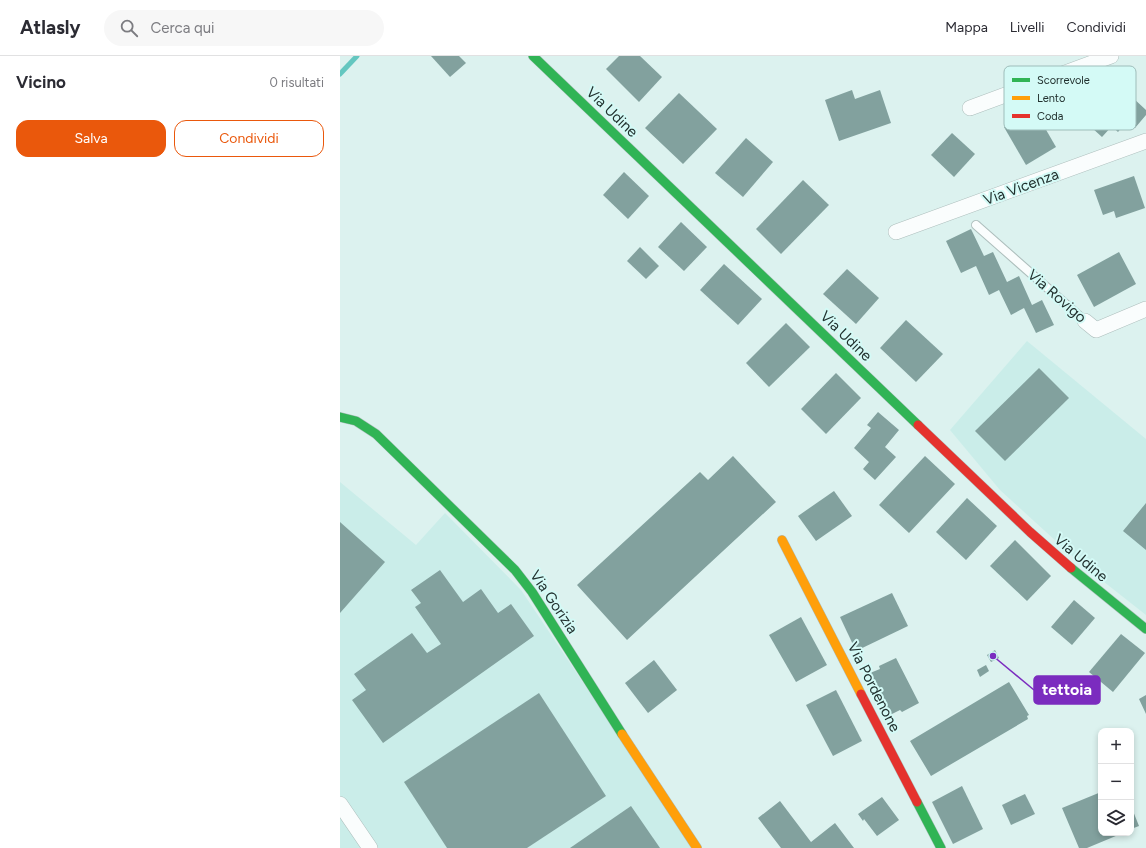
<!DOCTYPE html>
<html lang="it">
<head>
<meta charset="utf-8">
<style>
  body { margin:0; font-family:Figtree,sans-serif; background:#f7f7f7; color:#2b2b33 }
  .controls { position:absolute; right:12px; bottom:12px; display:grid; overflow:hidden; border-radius:8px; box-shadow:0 2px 6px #0003 }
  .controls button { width:36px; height:36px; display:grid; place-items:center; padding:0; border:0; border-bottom:1px solid #e1e1e2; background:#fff; color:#2b2b33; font:20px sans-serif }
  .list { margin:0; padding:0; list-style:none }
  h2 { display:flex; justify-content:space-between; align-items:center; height:52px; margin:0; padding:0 16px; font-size:17px }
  h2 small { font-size:13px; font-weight:400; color:#7c7c81 }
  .actions { display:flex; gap:8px; padding:12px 16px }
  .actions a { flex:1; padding:9px 0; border:1px solid #ea580c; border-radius:12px; text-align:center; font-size:14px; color:#ea580c }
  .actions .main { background:#ea580c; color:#fff }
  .icon { flex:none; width:22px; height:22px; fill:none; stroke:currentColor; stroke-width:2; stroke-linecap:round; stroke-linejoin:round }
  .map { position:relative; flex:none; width:806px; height:792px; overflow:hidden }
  header { display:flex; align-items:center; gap:24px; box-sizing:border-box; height:56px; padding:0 20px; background:#fff; border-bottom:1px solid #e1e1e2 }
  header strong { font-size:19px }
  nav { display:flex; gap:22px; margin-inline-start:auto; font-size:14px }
  .search { width:280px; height:36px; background:#f7f7f7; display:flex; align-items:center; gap:10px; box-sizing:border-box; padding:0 14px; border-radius:22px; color:#7c7c81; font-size:15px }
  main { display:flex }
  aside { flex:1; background:#fff }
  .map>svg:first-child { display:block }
  .built { fill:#caede9 }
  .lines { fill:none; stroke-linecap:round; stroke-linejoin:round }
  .stream { stroke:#64c7c0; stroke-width:5 }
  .building { fill:#82a19e }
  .lane-casing { stroke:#adbebc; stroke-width:10 }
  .street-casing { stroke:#adbebc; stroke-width:16 }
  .fast-casing { stroke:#adbebc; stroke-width:10 }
  .slow-casing { stroke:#adbebc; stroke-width:10 }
  .jam-casing { stroke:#adbebc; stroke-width:10 }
  .lane { stroke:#fafdfd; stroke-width:8 }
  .street { stroke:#fafdfd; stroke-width:15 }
  .fast { stroke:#30b455; stroke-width:9 }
  .slow { stroke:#ff9f0a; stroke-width:9 }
  .jam { stroke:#e5322d; stroke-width:9 }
  .labels { text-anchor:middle; stroke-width:4; stroke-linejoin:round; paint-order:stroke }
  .street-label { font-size:15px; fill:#21302e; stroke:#d4faf6 }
  .key { fill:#d4faf6; stroke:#9ebdba; stroke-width:1 }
  .key-label { font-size:11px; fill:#21302e }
  .leader { fill:none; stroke:#7b2cbf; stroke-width:1.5 }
  .callout-dot { fill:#7b2cbf; stroke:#d4faf6; stroke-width:1.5 }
  .callout { fill:#7b2cbf; stroke:#7b2cbf; stroke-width:1.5 }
  .callout-label { font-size:16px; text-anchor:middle; font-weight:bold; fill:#fff }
</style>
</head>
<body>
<header>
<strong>Atlasly</strong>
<div class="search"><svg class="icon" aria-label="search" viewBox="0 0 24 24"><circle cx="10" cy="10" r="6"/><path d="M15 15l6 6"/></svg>Cerca qui</div>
<nav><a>Mappa</a><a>Livelli</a><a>Condividi</a></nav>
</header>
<main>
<aside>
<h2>Vicino<small>0 risultati</small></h2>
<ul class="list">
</ul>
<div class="actions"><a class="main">Salva</a><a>Condividi</a></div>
</aside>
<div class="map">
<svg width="806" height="792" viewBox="0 0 806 792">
  <rect width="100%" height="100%" fill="#dcf2ef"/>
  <g class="built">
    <path d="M687 285 806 383V559L740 507 660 434 610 374Z"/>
    <path d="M0 426 76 489 105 457 181 534 354 792H0Z"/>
  </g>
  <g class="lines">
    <path class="stream" d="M0 18 17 0"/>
  </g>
  <g class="building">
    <path d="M91 0H119L126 7 110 21Z"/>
    <path d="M279 0H300L322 21 299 46 266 13Z"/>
    <path d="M778 28 806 54V59L795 72 787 65 778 76 772 70 762 81 730 52 744 37 752 44 763 33 769 38Z"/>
    <path d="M512 34 515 43 540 34 551 67 499 85 485 44Z"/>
    <path d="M339 37 377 73 343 108 305 72Z"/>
    <path d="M694 53 716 91 686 109 664 71Z"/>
    <path d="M612 77 635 98 614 121 591 99Z"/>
    <path d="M406 82 433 106 403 141 375 117Z"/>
    <path d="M284 116 309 140 288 163 263 139Z"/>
    <path d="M794 120 805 152 776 162 774 155 763 159 754 134Z"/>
    <path d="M463 124 489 149 441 198 416 173Z"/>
    <path d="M341 166 367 191 344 215 318 191Z"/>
    <path d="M631 173 644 200 653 196 667 226 679 220 692 249 702 244 714 269 696 277 684 252 671 259 659 234 649 239 636 210 621 217 606 185Z"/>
    <path d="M300 191 319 210 306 223 287 205Z"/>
    <path d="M779 196 796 228 754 251 737 219Z"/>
    <path d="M384 208 422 243 398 269 360 234Z"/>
    <path d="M507 213 539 242 516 268 483 238Z"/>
    <path d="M566 264 603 298 576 326 540 292Z"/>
    <path d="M446 267 470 291 429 331 406 307Z"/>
    <path d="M699 312 729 342 665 405 635 375Z"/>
    <path d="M496 317 521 342 486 378 461 353Z"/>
    <path d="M538 356 559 374 545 391 556 401 535 424 523 413 529 406 514 392 531 372 527 369Z"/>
    <path d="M393 400 436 446 287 584 237 529 360 416 368 424Z"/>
    <path d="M585 400 615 428 569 477 539 449Z"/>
    <path d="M494 435 512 460 476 485 458 460Z"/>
    <path d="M627 442 657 470 626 504 596 476Z"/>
    <path d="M806 447V494L783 475Z"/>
    <path d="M0 466 45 506 0 557Z"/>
    <path d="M675 484 711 520 687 545 650 510Z"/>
    <path d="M100 514 123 546 141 533 158 557 171 548 194 580 43 687 12 644 26 634 14 618 72 577 87 597 101 588 75 551 81 547 71 534Z"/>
    <path d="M552 537 568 570 516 595 500 561Z"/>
    <path d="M734 544 755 562 732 589 711 571Z"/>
    <path d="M461 561 487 609 456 626 429 579Z"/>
    <path d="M781 578 805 597 773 636 749 616Z"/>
    <path d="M655 594 659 602 651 606 647 599Z"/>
    <path d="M556 602 579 647 562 656 560 654 550 659 530 617 540 613 539 610Z"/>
    <path d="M314 604 337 634 308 657 285 627Z"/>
    <path d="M646 609 649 615 640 621 637 614Z"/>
    <path d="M669 626 689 659 687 660 688 663 591 720 570 685Z"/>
    <path d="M496 634 522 685 493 700 466 649Z"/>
    <path d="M199 637 266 740 187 792H107L64 726Z"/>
    <path d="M806 639V658L799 643Z"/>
    <path d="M622 730 643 773 613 788 592 746Z"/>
    <path d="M761 736V777H783L747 792H739L722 752Z"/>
    <path d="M685 738 695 758 671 769 662 749Z"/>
    <path d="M542 741 559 764 537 780 524 763 523 765 518 758Z"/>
    <path d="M440 745 471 786 495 767 514 792H441L418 762Z"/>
    <path d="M291 750 320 792H230Z"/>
    <path d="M791 750 799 770 791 773Z"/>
  </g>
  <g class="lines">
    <defs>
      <path id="lane" d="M636 169 745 265"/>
      <g id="street">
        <path d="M630 52 771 0"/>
        <path d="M556 176 806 85"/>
        <path d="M745 265 756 274 806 253"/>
        <path d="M0 748 30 792"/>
      </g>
      <g id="fast">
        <path d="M193 0 578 369"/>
        <path d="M0 361 16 365 36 378 175 514 192 536 282 678"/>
        <path d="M731 512 806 573"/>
        <path d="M577 746 601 792"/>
      </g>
      <g id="slow">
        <path d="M442 484 521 638"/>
        <path d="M282 678 357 792"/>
      </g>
      <g id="jam">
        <path d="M578 369 690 476 731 512"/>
        <path d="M521 638 577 746"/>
      </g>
    </defs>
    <use href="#lane" class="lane-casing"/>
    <use href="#street" class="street-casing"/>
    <use href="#fast" class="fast-casing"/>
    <use href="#slow" class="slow-casing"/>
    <use href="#jam" class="jam-casing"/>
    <use href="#lane" class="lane"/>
    <use href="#street" class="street"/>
    <use href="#fast" class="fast"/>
    <use href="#slow" class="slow"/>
    <use href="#jam" class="jam"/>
  </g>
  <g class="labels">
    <g class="street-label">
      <text transform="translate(272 56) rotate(44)" y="5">Via Udine</text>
      <text transform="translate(681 131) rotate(-20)" y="5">Via Vicenza</text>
      <text transform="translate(717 240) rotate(41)" y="5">Via Rovigo</text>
      <text transform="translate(506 280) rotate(44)" y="5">Via Udine</text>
      <text transform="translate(741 502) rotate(40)" y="5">Via Udine</text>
      <text transform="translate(214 546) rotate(56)" y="5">Via Gorizia</text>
      <text transform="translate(534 631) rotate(63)" y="5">Via Pordenone</text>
    </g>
  </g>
  <rect x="664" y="10" width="132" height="64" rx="6" class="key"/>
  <rect x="672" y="22" width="18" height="4" fill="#30b455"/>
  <rect x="672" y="40" width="18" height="4" fill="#ff9f0a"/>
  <rect x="672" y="58" width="18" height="4" fill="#e5322d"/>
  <g class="key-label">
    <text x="697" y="28">Scorrevole</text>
    <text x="697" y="46">Lento</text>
    <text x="697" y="64">Coda</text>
  </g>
  <path class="leader" d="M653 600L694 634"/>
  <circle class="callout-dot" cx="653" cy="600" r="4"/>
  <rect class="callout" x="694" y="620" width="66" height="28" rx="4"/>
  <g class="callout-label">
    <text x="727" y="639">tettoia</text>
  </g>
</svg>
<div class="controls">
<button>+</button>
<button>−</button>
<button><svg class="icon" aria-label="layers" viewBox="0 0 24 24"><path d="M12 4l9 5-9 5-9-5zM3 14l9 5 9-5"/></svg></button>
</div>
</div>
</main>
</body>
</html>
